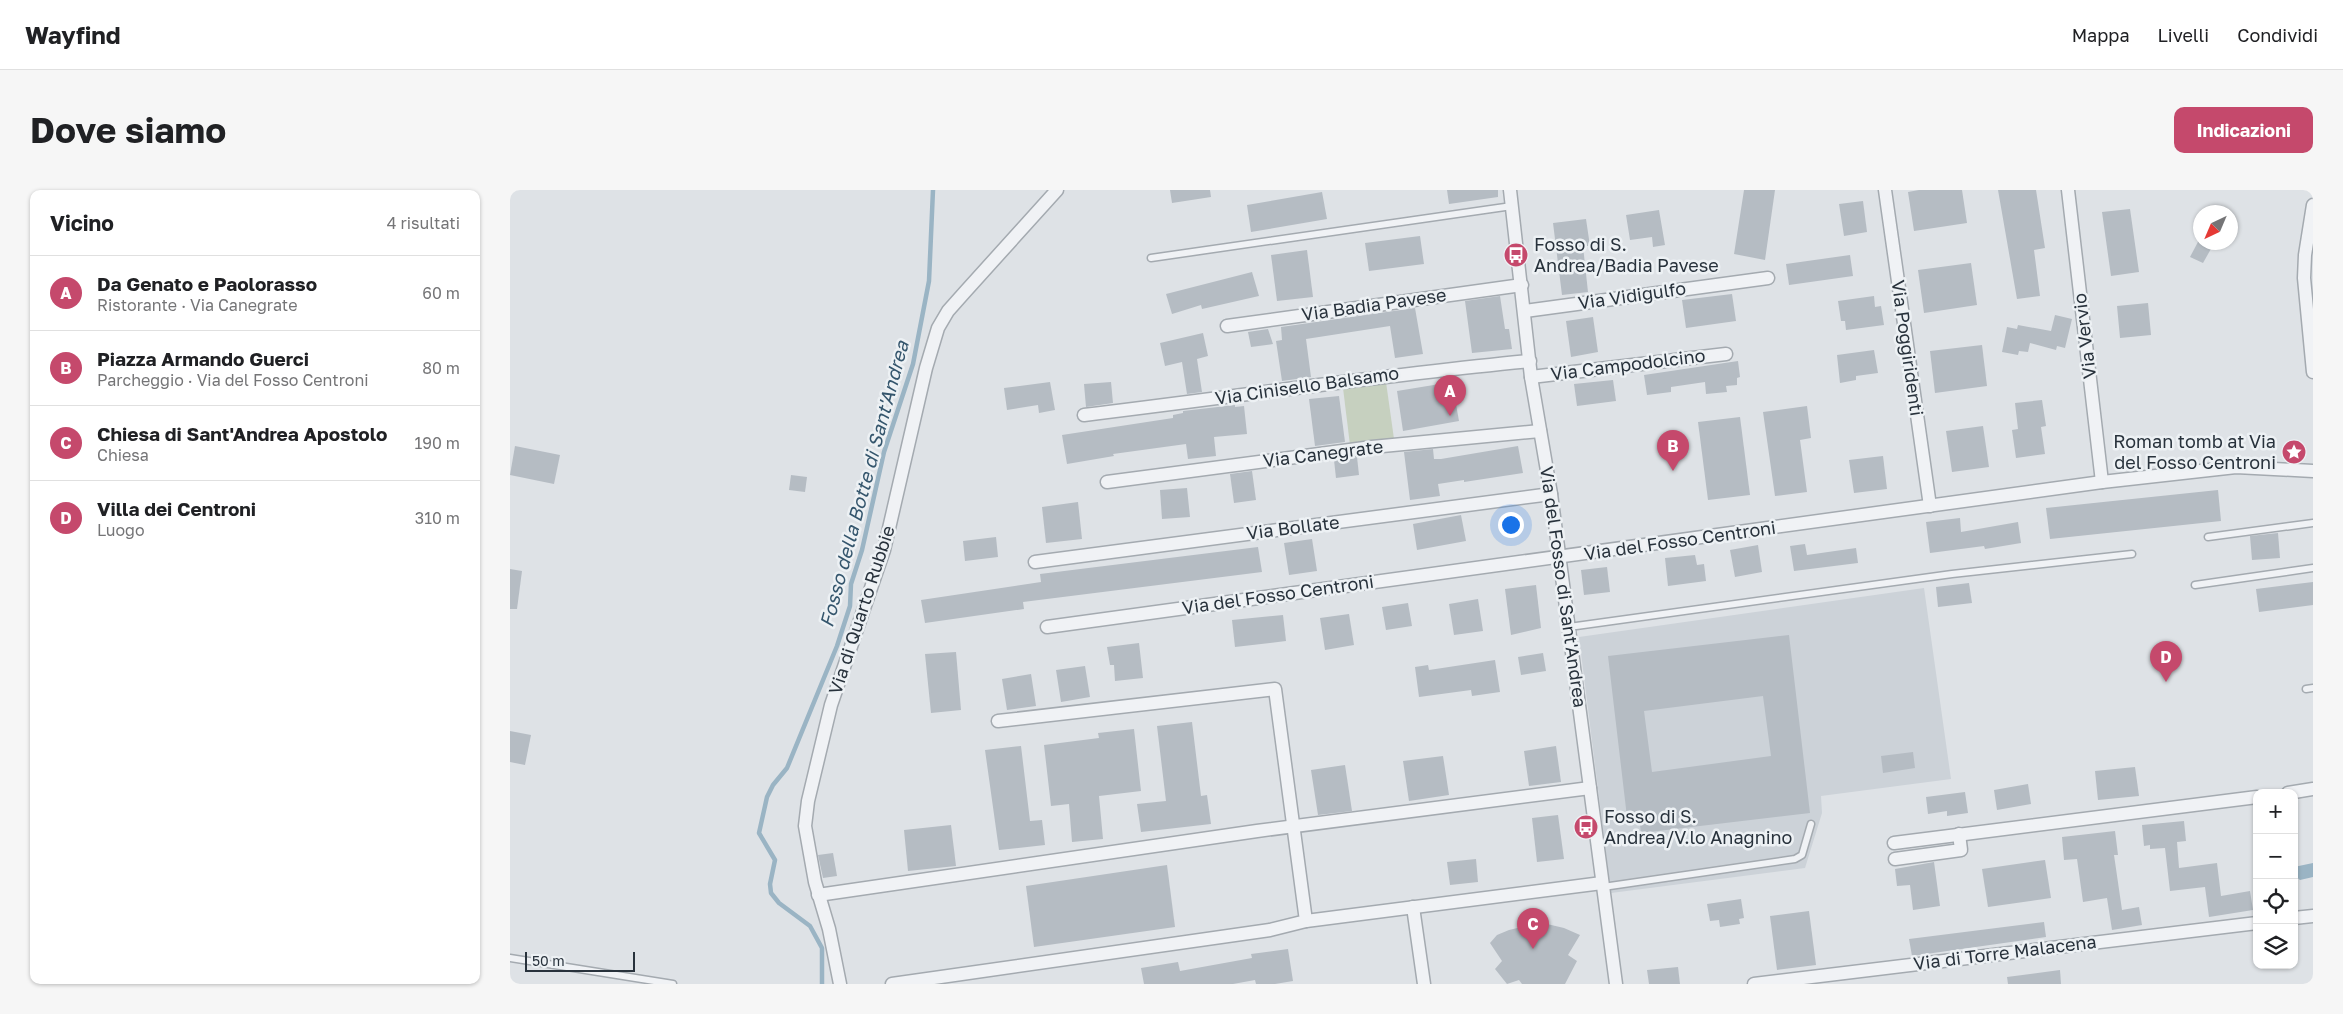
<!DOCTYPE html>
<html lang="it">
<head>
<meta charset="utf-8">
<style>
  body { margin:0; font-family:"Golos Text",sans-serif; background:#f6f6f6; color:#202124 }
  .controls { position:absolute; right:15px; bottom:15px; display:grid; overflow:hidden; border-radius:10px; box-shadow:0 1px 4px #0004 }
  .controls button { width:45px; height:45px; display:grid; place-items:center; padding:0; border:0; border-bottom:1px solid #e0e0e0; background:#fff; color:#202124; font:25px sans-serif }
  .compass { position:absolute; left:1683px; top:15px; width:45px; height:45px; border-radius:50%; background:#fff; box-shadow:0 1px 4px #0004; rotate:224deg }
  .scale { position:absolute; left:15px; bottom:12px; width:110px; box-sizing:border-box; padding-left:5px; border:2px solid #28323c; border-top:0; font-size:14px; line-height:18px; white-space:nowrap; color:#28323c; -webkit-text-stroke:4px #edf1f4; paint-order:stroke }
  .you { position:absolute; left:1000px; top:334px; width:18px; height:18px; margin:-12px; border:4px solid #fff; border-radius:50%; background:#1a73e8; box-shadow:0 0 0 8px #1a73e833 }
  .badge { display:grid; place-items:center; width:32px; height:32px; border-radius:50%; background:#c5496c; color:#fff; font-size:16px; font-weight:700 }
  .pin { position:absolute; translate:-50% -41px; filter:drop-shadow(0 1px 2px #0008) }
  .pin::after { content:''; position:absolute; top:26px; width:18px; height:15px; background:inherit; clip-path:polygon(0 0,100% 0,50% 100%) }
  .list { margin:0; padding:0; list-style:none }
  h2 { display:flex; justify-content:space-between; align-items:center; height:65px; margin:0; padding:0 20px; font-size:21px }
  h2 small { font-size:16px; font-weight:400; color:#757577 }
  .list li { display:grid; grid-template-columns:32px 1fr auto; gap:15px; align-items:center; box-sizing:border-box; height:75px; padding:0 20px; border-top:1px solid #e0e0e0 }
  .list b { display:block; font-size:19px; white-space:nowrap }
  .list p { margin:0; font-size:16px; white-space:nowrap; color:#757577 }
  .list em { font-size:16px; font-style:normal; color:#757577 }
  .icon { flex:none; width:28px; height:28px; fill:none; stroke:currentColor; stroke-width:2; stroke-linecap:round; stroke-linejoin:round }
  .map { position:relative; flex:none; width:1803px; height:794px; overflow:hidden; border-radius:10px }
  header { display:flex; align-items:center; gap:30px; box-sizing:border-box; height:70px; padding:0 25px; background:#fff; border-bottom:1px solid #e0e0e0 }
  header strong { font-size:24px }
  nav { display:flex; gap:28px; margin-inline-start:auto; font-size:18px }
  .intro { display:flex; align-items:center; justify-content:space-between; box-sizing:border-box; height:120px; padding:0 30px }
  h1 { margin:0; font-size:35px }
  .button { padding:12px 22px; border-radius:10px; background:#c5496c; color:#fff; font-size:18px; font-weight:700 }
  main { display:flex; gap:30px; padding:0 30px }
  aside { flex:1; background:#fff; border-radius:10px; box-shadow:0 1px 4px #0004 }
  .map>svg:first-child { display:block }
  .built { fill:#ccd2d8 }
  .green { fill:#c6d0bf }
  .water { fill:#9ab4c4 }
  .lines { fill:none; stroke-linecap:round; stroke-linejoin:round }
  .stream { stroke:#9ab4c4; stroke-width:4.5 }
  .building { fill:#b5bcc3; fill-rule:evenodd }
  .service-casing { stroke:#a4aab0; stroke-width:9 }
  .minor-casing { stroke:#a4aab0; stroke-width:15 }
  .service { stroke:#f0f2f5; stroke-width:6 }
  .minor { stroke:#f0f2f5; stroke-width:12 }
  .labels { text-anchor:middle; stroke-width:5; stroke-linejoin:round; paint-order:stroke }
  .poi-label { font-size:18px; fill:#28323c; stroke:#edf1f4; text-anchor:start }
  .street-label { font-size:18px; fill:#28323c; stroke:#edf1f4 }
  .water-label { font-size:19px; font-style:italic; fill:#35566d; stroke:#edf1f4 }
</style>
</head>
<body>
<header>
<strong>Wayfind</strong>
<nav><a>Mappa</a><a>Livelli</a><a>Condividi</a></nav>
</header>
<div class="intro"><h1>Dove siamo</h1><a class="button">Indicazioni</a></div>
<main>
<aside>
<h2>Vicino<small>4 risultati</small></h2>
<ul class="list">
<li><span class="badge">A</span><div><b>Da Genato e Paolorasso</b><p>Ristorante · Via Canegrate</p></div><em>60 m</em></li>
<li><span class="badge">B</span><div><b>Piazza Armando Guerci</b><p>Parcheggio · Via del Fosso Centroni</p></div><em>80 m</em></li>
<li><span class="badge">C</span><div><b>Chiesa di Sant'Andrea Apostolo</b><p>Chiesa</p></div><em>190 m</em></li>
<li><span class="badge">D</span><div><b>Villa dei Centroni</b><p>Luogo</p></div><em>310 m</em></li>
</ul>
</aside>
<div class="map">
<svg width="1803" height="794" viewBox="0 0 1803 794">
  <rect width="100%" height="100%" fill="#dee2e6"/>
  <path class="built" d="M1414 398 1441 589 1311 606 1312 623 1295 678 1101 703 1069 447Z"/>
  <path class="green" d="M876 192 884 249 840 255 833 198Z"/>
  <path class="water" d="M1803 673V687L1790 690 1784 685V677Z"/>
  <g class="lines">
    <path class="stream" d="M312 794V758L300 736 269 713 261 703 260 694 265 670 249 643 257 607 263 595 277 578 327 456 340 416 341 394 352 360 374 262 403 174 419 91 423 0"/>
  </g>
  <g class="building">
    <path d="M660 0H700L701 7 662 13Z"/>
    <path d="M937 0H988V7L939 14Z"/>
    <path d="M1234 0H1265L1255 70 1224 64Z"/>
    <path d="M1409 0H1452L1457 33 1404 41 1398 2Z"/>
    <path d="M1488 0H1526L1535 58 1524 60 1530 106 1507 109Z"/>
    <path d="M812 2 817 29 741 42 737 15Z"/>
    <path d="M1353 11 1357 42 1334 46 1329 14Z"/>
    <path d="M1620 19 1629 82 1601 86 1592 22Z"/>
    <path d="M1149 20 1155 55 1143 57 1142 47 1120 50 1116 25Z"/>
    <path d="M1076 29 1080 56H1073L1078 102 1052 105 1043 33Z"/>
    <path d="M910 46 914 74 859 81 855 53Z"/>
    <path d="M1689 50 1702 57 1693 73 1680 67Z"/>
    <path d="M797 60 803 107 767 111 761 65Z"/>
    <path d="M1340 65 1343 86 1279 95 1276 74Z"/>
    <path d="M1461 73 1467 115 1414 123 1408 80Z"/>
    <path d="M742 82 749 106 692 119 691 115 662 124 656 104Z"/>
    <path d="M1222 104 1226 131 1176 138 1172 110Z"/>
    <path d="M990 106 995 139H999L1002 159 962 163 955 111Z"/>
    <path d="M1364 106 1365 117 1371 116 1374 135 1336 140 1335 131H1331L1328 111Z"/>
    <path d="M1638 113 1641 145 1610 148 1607 116Z"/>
    <path d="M905 118 913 164 885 168 880 136 796 149 801 187 772 191 766 151 772 150 771 137Z"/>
    <path d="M1545 125 1562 129 1555 158 1547 156 1546 160 1520 153 1518 162 1509 161 1508 165 1492 162 1497 137 1507 139 1508 135 1541 141Z"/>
    <path d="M1083 127 1088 162 1061 167 1056 131Z"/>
    <path d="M758 139 763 154 741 157 738 142Z"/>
    <path d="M693 143 698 166 687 169 692 202 677 204 672 172 655 176 650 153Z"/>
    <path d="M1472 155 1477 196 1425 203 1420 161Z"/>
    <path d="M1364 160 1368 183 1346 186V190L1330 193 1327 165Z"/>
    <path d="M1228 171 1230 187 1227 188V195L1216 196 1217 202 1196 204 1195 192 1161 197V202L1137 205 1134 185Z"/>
    <path d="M1103 190 1106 211 1067 216 1064 194Z"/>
    <path d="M540 192 545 220 529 223 528 215 497 220 494 198Z"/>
    <path d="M601 192 603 213 576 217 574 194Z"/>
    <path d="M942 192 949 231 893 241 887 201Z"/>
    <path d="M829 206 835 252 805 256 799 209Z"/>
    <path d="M1532 210 1536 236 1531 237 1535 264 1506 268 1502 240 1508 239 1505 213Z"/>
    <path d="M725 215V217L734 216 737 244 704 247 706 266 678 269 676 254 603 264 604 266 557 274 552 245 663 228V225L673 223V221Z"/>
    <path d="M1297 216 1301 248 1290 250 1297 302 1265 306 1253 222Z"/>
    <path d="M1230 227 1240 305 1198 310 1188 232Z"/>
    <path d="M1473 236 1479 277 1442 282 1436 241Z"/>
    <path d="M5 256 50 265 44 294 0 285Z"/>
    <path d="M1008 256 1013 283 954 292V290L928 294 930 306 900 310 894 262 923 259 924 269H931Z"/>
    <path d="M1373 266 1377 299 1344 303 1339 270Z"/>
    <path d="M847 267 849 285 826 288 824 270Z"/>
    <path d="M742 281 746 310 724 313 720 284Z"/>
    <path d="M281 285 297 287 295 302 279 300Z"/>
    <path d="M677 298 680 327 652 329 650 300Z"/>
    <path d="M1708 300 1711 331 1540 349 1536 318Z"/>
    <path d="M568 312 572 349 536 353 532 317Z"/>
    <path d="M951 325 956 351 907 360 903 334Z"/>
    <path d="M1450 328 1451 342 1508 332 1511 353 1475 359 1474 356 1420 363 1416 332Z"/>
    <path d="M1768 343 1770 368 1742 370 1740 346Z"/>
    <path d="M486 347 488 367 455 371 453 351Z"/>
    <path d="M802 349 807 381 779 385 774 353Z"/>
    <path d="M1295 354 1297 365 1346 358 1348 373 1284 381 1280 356Z"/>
    <path d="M1248 355 1252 382 1225 387 1220 360Z"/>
    <path d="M748 357 752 382 513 412 514 419 415 433 411 410 531 392 530 384Z"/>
    <path d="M1185 365 1187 375 1194 374 1196 391 1158 396 1155 368Z"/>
    <path d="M1097 377 1100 402 1074 405 1071 380Z"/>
    <path d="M0 379 12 381 7 419H0Z"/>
    <path d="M1803 392V415L1749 422 1746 399Z"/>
    <path d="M1459 393 1462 413 1428 417 1426 397Z"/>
    <path d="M1026 395 1031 438 1001 445 995 399Z"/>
    <path d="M968 409 973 441 944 445 939 414Z"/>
    <path d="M898 413 902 436 876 440 872 417Z"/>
    <path d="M839 424 844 455 815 460 810 428Z"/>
    <path d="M773 425 776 451 725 457 722 430Z"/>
    <path d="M1279 445 1300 623 1131 643 1129 626 1117 627 1098 466ZM1253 506 1261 566 1142 582 1134 521Z"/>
    <path d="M629 453 633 488 605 491 604 475H600L597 457Z"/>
    <path d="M446 462 451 520 421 523 415 464Z"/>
    <path d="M1033 463 1036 481 1011 485 1008 467Z"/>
    <path d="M985 470 990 502 962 506 961 500 909 507 905 477 918 475 919 480Z"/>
    <path d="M575 476 580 507 551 512 546 480Z"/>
    <path d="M521 484 526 516 497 520 492 489Z"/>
    <path d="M682 532 691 606 697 605 701 634 631 642 627 614 656 611 647 536Z"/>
    <path d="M624 539 631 601 589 606 593 649 562 652 559 614 541 616 534 555 589 548 588 543Z"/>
    <path d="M0 541 21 545 15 575 0 572Z"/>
    <path d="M511 556 520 631 532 630 535 655 489 660 475 560Z"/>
    <path d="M1046 556 1051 592 1019 596 1014 561Z"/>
    <path d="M1403 562 1405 578 1373 583 1371 566Z"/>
    <path d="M933 566 939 605 899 611 893 571Z"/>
    <path d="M835 575 842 621 808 625 801 580Z"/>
    <path d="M1625 577 1629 606 1588 610 1585 581Z"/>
    <path d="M1518 594 1521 614 1487 620 1484 600Z"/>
    <path d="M1455 602 1458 623 1437 626V621L1418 624 1416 607Z"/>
    <path d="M1048 625 1054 669 1027 672 1022 628Z"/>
    <path d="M1674 631 1676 651 1667 652 1669 678 1707 673 1711 706 1740 701 1743 720 1699 727 1695 697 1660 701 1655 658 1640 659V655L1634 656 1632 635Z"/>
    <path d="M441 635 446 676 398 681 394 640Z"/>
    <path d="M1605 641 1608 665H1604L1612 720 1629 717 1632 735 1602 740 1597 708 1573 712 1567 669 1554 670 1552 647Z"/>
    <path d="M323 663 327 686 313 688 308 665Z"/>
    <path d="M966 669 968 692 940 695 937 672Z"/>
    <path d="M1535 670 1541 708 1478 717 1472 679Z"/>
    <path d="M1424 672 1430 716 1403 720 1400 695 1387 696 1385 679Z"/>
    <path d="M657 675 665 737 524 757 516 696Z"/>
    <path d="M1231 709 1234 728 1229 729 1230 734 1210 737 1209 730 1200 731 1197 714Z"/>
    <path d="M1299 721 1306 775 1267 780 1260 726Z"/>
    <path d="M1534 732 1536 747 1402 766 1399 749Z"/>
    <path d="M1037 734 1054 738 1070 745 1058 765 1067 771 1055 794H1012L1009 790 997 794 985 779 992 771 980 753 987 745 999 740 1020 735Z"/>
    <path d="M778 759 783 791 765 794H746L745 790 723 794H634L631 778 668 772 670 781 742 768 741 764Z"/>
    <path d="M1168 777 1170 794H1139L1137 780Z"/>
    <path d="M1550 780 1551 794H1498L1497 787Z"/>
  </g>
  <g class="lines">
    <defs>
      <g id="service">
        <path d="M641 68 1002 16"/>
        <path d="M1698 347 1803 333"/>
        <path d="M1685 395 1803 378"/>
        <path d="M1059 437 1442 384 1622 364"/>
        <path d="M1796 499 1803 498"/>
        <path d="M1093 697 1285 669 1292 665 1301 634"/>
        <path d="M0 768 163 794"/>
      </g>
      <g id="minor">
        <path d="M1000 0 1021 187 1041 304 1106 794"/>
        <path d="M1375 0 1420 316"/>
        <path d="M1558 0 1592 292"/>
        <path d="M1803 15 1795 65 1794 88 1803 182"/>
        <path d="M1015 121 1258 88"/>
        <path d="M717 136 1012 95"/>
        <path d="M1021 187 1216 164"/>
        <path d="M574 225C723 207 871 185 1020 171"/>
        <path d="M597 292 862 257 1030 241"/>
        <path d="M525 372 1041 304"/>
        <path d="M537 437 1592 292 1726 277 1803 281"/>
        <path d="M1778 603 1803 599"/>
        <path d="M1384 653 1747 607"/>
        <path d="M1385 669 1451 660 1449 644"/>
        <path d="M308 705 747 641 1080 598"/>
        <path d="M903 717 914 794"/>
        <path d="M1784 728 1803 726"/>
        <path d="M796 731 1092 693"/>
        <path d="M330 794 319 739 305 692 295 636 298 611 321 515 374 360 416 178 428 138 438 121 454 103 547 0"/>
        <path d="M382 794 760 740 796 731 765 499 488 531"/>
        <path d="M1244 794 1747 733"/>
      </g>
    </defs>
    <use href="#service" class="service-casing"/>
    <use href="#minor" class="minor-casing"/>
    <use href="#service" class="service"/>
    <use href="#minor" class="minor"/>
  </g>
  <defs>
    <symbol id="bus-disc" viewBox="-11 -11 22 22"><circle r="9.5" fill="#c5496c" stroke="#edf1f4"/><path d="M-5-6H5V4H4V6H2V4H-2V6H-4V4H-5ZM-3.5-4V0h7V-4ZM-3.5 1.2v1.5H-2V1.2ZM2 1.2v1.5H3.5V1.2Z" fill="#fff"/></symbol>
    <symbol id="sight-disc" viewBox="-11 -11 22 22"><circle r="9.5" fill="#c5496c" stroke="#edf1f4"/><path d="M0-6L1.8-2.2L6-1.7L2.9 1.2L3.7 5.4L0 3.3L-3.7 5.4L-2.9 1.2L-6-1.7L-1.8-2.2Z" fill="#fff"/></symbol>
  </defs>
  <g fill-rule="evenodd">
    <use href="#bus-disc" x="992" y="51" width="28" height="28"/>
    <use href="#sight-disc" x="1770" y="248" width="28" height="28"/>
    <use href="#bus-disc" x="1062" y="623" width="28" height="28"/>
  </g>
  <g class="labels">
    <g class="poi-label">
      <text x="1024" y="61">Fosso di S.<tspan x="1024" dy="21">Andrea/Badia Pavese</tspan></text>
      <text x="1766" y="258" text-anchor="end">Roman tomb at Via<tspan x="1766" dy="21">del Fosso Centroni</tspan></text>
      <text x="1094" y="633">Fosso di S.<tspan x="1094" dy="21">Andrea/V.lo Anagnino</tspan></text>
    </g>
    <g class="street-label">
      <text transform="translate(1122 106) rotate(-8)" y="6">Via Vidigulfo</text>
      <text transform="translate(864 115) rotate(-8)" y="6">Via Badia Pavese</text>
      <text transform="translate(1575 146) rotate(-97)" y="6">Via Vervio</text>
      <text transform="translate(1397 158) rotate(82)" y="6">Via Poggiridenti</text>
      <text transform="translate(1118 175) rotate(-7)" y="6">Via Campodolcino</text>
      <text transform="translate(797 196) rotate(-8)" y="6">Via Cinisello Balsamo</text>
      <text transform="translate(813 264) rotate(-7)" y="6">Via Canegrate</text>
      <text transform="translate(783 338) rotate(-7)" y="6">Via Bollate</text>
      <text transform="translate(1170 351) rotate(-8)" y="6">Via del Fosso Centroni</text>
      <text transform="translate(1053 397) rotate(82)" y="6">Via del Fosso di Sant'Andrea</text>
      <text transform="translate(768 405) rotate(-8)" y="6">Via del Fosso Centroni</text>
      <text transform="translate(352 420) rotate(-72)" y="6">Via di Quarto Rubbie</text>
      <text transform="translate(1495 763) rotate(-7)" y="6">Via di Torre Malacena</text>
    </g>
    <g class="water-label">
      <text transform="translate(354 294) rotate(-75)" y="7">Fosso della Botte di Sant'Andrea</text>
    </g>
  </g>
</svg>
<div class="controls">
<button>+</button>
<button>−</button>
<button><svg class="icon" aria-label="locate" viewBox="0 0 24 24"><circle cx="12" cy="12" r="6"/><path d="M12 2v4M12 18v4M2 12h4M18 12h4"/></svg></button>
<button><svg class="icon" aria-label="layers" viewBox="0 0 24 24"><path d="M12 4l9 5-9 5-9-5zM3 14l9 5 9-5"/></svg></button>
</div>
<svg class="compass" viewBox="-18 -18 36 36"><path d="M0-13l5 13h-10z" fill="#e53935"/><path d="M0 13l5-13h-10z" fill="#757577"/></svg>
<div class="scale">50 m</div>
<div class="you"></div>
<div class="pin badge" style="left:940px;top:226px">A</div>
<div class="pin badge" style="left:1163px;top:281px">B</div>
<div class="pin badge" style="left:1023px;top:759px">C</div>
<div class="pin badge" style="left:1656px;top:492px">D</div>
</div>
</main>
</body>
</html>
